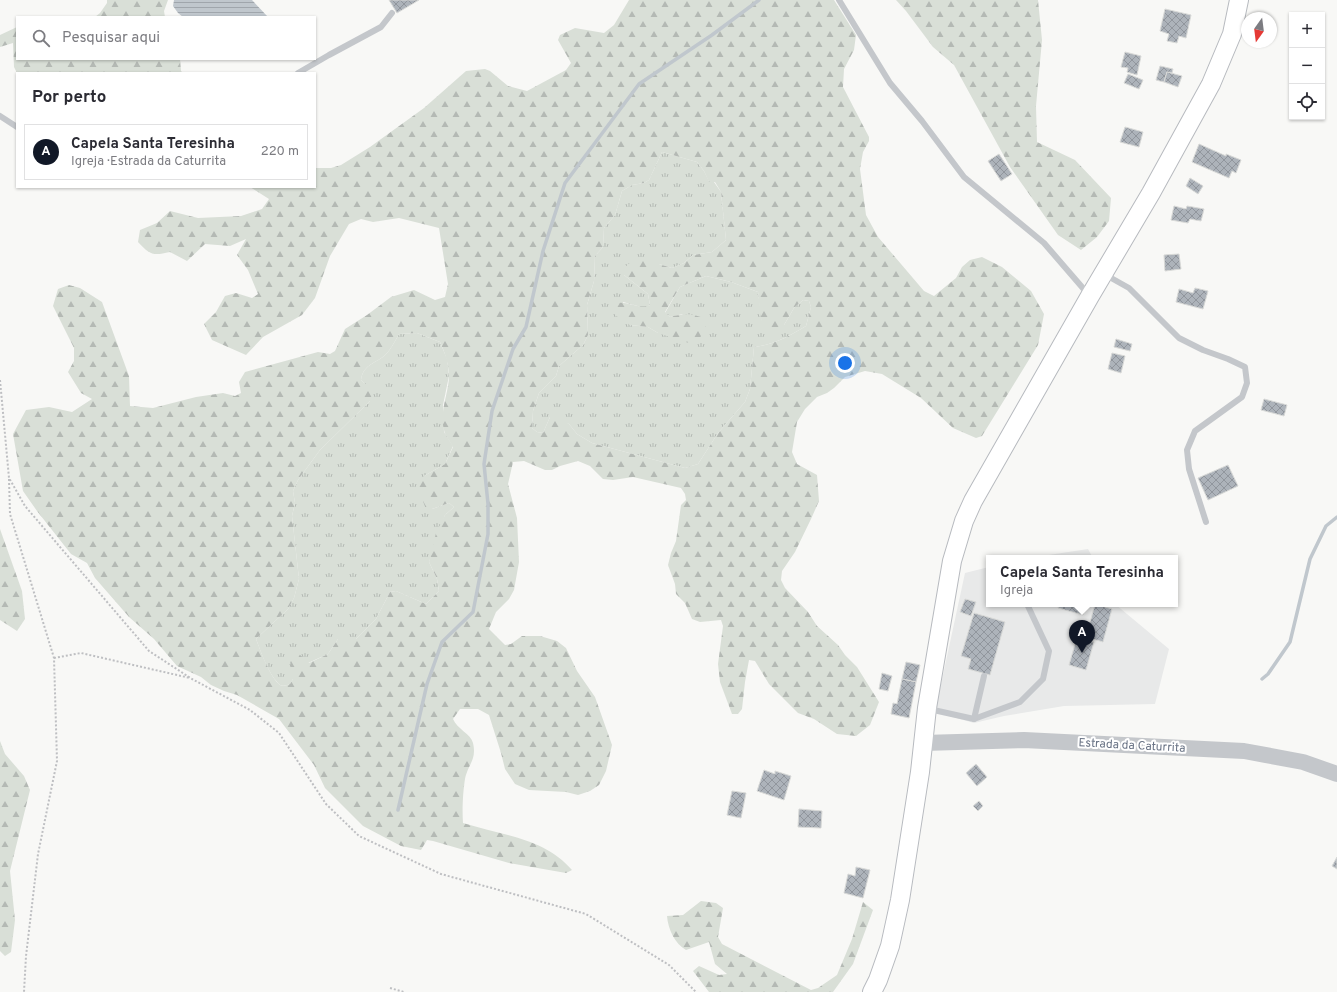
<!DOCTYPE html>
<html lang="pt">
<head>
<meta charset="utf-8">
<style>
  body { margin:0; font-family:Overpass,sans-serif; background:#f7f7f7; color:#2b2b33 }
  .controls { position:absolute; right:12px; top:12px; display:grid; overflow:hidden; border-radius:0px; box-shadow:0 1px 3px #0004 }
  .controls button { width:36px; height:36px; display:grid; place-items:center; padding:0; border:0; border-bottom:1px solid #e1e1e2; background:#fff; color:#2b2b33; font:20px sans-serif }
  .compass { position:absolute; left:1241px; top:12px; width:36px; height:36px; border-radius:50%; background:#fff; box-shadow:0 1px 3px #0004; rotate:194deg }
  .you { position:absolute; left:845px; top:363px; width:14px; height:14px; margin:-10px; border:3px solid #fff; border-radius:50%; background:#1a73e8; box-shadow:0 0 0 6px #1a73e833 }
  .badge { display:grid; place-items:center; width:26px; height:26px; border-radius:50%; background:#111827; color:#fff; font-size:13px; font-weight:700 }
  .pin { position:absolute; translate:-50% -33px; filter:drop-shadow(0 1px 2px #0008) }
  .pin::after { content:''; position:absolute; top:21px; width:14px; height:12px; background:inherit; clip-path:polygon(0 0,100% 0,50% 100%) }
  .popup { position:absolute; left:986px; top:555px; width:192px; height:52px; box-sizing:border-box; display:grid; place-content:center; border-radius:0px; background:#fff; filter:drop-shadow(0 1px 3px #0005); font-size:13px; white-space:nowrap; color:#7c7c81 }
  .popup b { font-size:15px; color:#2b2b33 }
  .popup::after { content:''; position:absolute; left:50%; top:100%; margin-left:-8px; border:8px solid transparent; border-top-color:#fff }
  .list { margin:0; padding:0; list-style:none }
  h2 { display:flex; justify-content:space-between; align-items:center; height:52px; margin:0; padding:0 16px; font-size:17px }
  h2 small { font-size:13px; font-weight:400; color:#7c7c81 }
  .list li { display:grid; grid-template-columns:26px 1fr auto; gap:12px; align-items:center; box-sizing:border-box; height:56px; margin:0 8px 8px; padding:0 8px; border:1px solid #e1e1e2; border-radius:0px }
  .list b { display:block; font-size:15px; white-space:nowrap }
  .list p { margin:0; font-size:13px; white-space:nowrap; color:#7c7c81 }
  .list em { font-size:13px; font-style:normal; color:#7c7c81 }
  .icon { flex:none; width:22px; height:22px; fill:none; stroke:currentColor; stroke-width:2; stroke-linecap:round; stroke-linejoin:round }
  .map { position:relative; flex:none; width:1337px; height:992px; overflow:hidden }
  .search { position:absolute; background:#fff; box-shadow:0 1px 3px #0004; left:16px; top:16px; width:300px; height:44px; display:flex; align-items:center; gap:10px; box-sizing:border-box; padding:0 14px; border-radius:0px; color:#7c7c81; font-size:15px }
  .panel { position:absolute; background:#fff; box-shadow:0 1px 3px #0004; left:16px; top:72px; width:300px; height:116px; border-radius:0px }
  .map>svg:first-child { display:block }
  .built { fill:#e8e9e9 }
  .grass { fill:url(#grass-tufts) }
  .forest { fill:url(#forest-firs); fill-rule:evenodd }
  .water { fill:url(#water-rules) }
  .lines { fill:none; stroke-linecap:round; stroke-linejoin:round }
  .stream { stroke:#c0c7cd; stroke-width:3.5 }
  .building { fill:url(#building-cross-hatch); stroke:#d9dad8 }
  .secondary-casing { stroke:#b7babf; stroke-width:20 }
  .path { stroke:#bebfc2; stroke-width:2; stroke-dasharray:2 2; stroke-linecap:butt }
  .service { stroke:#c4c7cb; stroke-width:6 }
  .tertiary { stroke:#c4c7cb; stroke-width:16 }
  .secondary { stroke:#fff; stroke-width:18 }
  .labels { text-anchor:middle; stroke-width:4; stroke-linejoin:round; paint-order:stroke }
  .street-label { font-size:12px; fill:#697385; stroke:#fff }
</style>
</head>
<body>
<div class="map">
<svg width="1337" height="992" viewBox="0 0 1337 992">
  <defs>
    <pattern id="grass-tufts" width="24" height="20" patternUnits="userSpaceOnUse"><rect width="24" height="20" fill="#d9dfd7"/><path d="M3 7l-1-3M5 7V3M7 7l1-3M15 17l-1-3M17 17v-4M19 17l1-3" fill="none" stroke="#b4b9b4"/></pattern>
    <pattern id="forest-firs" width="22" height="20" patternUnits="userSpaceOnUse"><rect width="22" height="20" fill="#d9dfd7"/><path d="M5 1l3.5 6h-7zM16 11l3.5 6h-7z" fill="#b4b9b4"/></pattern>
    <pattern id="water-rules" width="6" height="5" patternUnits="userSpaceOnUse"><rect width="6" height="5" fill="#c0c7cd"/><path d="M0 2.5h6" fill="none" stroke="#a0a6ac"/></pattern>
    <pattern id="building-cross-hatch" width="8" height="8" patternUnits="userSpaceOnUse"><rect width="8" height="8" fill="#adb3ba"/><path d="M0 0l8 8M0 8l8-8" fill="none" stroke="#91969d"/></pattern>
  </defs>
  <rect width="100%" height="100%" fill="#f8f8f6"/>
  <g class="built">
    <path d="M1088 549 1093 558H1029Z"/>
    <path d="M989 567V604H1115L1169 649 1155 704 1064 706 1004 716 974 723 935 712 965 573Z"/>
  </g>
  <g class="grass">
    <path d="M662 152 697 162 704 171 709 181 714 182 721 192 726 240 712 252 693 255 684 263 672 268 659 264 624 275 648 294 650 305 645 308 623 302 630 325 648 327 658 333 683 314 670 317 665 313 680 287 706 276 731 282 758 292 762 321 784 325 794 308 803 300 809 301 811 307 806 326C789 336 774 345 754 347L750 389 745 402 718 433 698 464 685 468 592 443 577 434 569 424 550 417 543 433 537 432 532 428 533 411 539 393 556 376 559 366 583 345 588 335 587 305 594 281 595 256 603 247 604 228 615 215 622 191 632 185 644 183 649 180Z"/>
    <path d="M417 333 440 342 447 359 449 376 443 405 444 432 453 446 445 464 424 476 432 509 449 503 454 507 445 515 429 562 437 579 439 591 426 604 396 591 390 592 376 619 356 639H338L328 654 308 663 293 679 290 684C285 686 281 687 278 683 268 673 261 652 256 639L288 609 294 598 299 579 292 516 295 503 293 491 298 480 320 450 370 401 365 384 361 380C363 365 374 364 384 356 390 351 395 341 399 334Z"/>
  </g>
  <g class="forest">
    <path d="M107 0H168L164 11 165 17H95L100 13 107 3Z"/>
    <path d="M629 0H834L856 35 854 50 844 69 843 87 869 137V141L863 152 860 169 866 215 878 237 924 291 934 296 956 278 962 267 970 260 982 257 1002 267 1031 291 1044 314 1038 345 982 436 976 438 953 428 921 398 882 374 865 371 845 377 834 388 827 393 817 397 805 409 797 422 792 452 797 464 817 475 819 501 811 519 795 552 782 571 781 580 785 588 808 612 817 626 838 645 845 655 857 667 879 702 870 725 856 736 837 734 814 719 798 713 769 684 755 661 749 660 745 682 742 709 738 714H732L720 682 718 664 723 626 721 620 700 622 692 619 685 603 676 594 675 584 668 565 671 553 676 541 681 505 686 500 685 494 681 488 633 477 613 480 603 479 590 466 578 461 560 466 552 470H545L524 461 513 462 508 484 517 518 519 562 514 590 509 599 496 612 489 629 505 645 511 644 522 636H540L557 641 566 648 577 671 595 697 612 745 606 771 599 785 590 791 578 795 566 792 529 790 515 784 505 769 501 753 489 715 478 709H460L453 719C457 729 471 734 473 743 477 760 468 764 465 779 463 791 462 810 463 823 501 835 545 838 572 870L566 873 509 863 433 841 427 840 421 850 401 846 363 826 325 788 314 765 279 719 237 695 224 691 211 685 201 677 177 666 154 639 129 617 95 578 87 563 71 554 37 511 23 491 13 434 26 410 49 407 72 412 92 399 81 393 68 372 74 361V348L53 306 58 289 69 285 80 288 102 302 129 376 130 406 153 408 196 397 223 393 235 396 241 393 239 382 245 372 318 352 330 354 335 351 345 329 367 315 391 297 414 290 435 300 445 297 448 284 439 228 399 218 373 222 361 219 349 224 330 256 315 298 302 315 263 337 246 355 212 340 204 324 216 312 225 296 236 293 252 298 258 294 248 270 237 255 246 239 230 246 205 244 187 261 170 252C153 256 150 255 138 242L140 230 157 223 170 211 198 218 241 216 262 209 269 199 250 187H315V168H331L341 165 370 147 424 108 466 71 485 69 490 71 508 86 527 91 566 70 571 63 558 40 560 35 575 28 604 33 614 25ZM662 152 697 162 704 171 709 182H715L721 192 726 240 712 252 693 255 684 263 672 268 659 264 651 257C640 259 629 260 623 270L624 275 648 294 650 305C640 310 629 301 617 303L615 315 630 325 648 327 658 333 692 344 706 332V319C692 313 685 313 670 317L665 312 680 287 706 276 731 282 758 292C760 305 758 322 768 331L784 325 794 308 803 300 809 301 811 307 806 326C789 336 774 345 754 347L750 389 745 402 718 433 698 464 685 468 592 443 577 434 569 424 556 416 550 417 543 433 537 432 532 428 533 411 539 393 556 376 559 366 583 345 588 335 587 305 594 281 595 256 603 247 604 228 615 215 622 191 632 185 644 183 649 180ZM417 333 440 342C445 353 448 362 449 375 449 393 439 411 444 430 445 436 450 441 453 447L445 464 424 476 417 486 426 509H432L449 503 454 507 445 515 436 533 429 562 437 579 439 591 426 604 396 591 390 592 376 619 356 639H338L328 654 309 663 299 654 290 661 293 679 290 684C285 686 281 687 278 683 269 674 261 652 256 639L288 609 294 598 299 579 292 516 295 503 293 491 298 480 320 450 370 401 374 390 372 384H365L361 380C363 365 374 364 384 356 390 351 395 341 399 334Z"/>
    <path d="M896 0H1038L1042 40 1036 106 1037 142 1075 160 1111 198 1109 221 1097 237 1081 250 1058 235 1010 167 954 65 933 47 906 11Z"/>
    <path d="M17 27V59H180L181 71 183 73H17L14 67 13 43 0 47V35Z"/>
    <path d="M0 529 22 591 25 619 17 631 0 620Z"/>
    <path d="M0 741 5 754 24 776 30 790 10 871 15 920 11 952 5 956 0 951Z"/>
    <path d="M701 901 716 903 723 908 718 937 722 944 811 990 818 988 837 975 852 939 863 902 873 910 853 964 833 992H709L693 971 699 966 719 975 727 974 715 964 709 942 686 950C675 944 668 929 667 916L683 915Z"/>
  </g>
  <path class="water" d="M174 0H252L268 17H183L178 13 173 6Z"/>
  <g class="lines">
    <g class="stream">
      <path d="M1262 679 1268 674 1290 642 1310 559 1326 526 1337 517"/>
      <path d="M398 810 427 684 442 642 473 612 488 534V504L484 464 492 411 513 349 526 327 543 251 565 183 639 84 712 35 759 0"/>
    </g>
  </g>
  <g class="building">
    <path d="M389 0H419L397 13Z"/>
    <path d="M1165 9 1191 15 1186 38 1179 36 1177 43 1167 41 1169 34 1160 31Z"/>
    <path d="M1125 52 1141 56 1137 75 1127 72 1128 68 1121 67Z"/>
    <path d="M1160 66 1173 69 1172 73 1167 72 1164 82 1156 80Z"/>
    <path d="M1167 72 1182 76 1178 87 1164 82Z"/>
    <path d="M1128 74 1143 80 1139 89 1124 83Z"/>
    <path d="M1125 127 1143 132 1139 147 1120 142Z"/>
    <path d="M1199 144 1226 156V154L1241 160 1236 173 1232 171 1229 178 1192 162Z"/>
    <path d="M999 154 1012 174 1001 181 988 161Z"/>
    <path d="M1190 178 1203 186 1198 194 1186 186Z"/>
    <path d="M1174 206 1186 209 1187 206 1204 209 1201 221 1190 219 1188 223 1171 220Z"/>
    <path d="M1179 254 1181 269 1165 271 1164 255Z"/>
    <path d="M1195 288 1208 291 1203 309 1176 302 1179 289 1193 293Z"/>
    <path d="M1116 339 1132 344 1130 351 1114 347Z"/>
    <path d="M1112 353 1125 356 1121 373 1108 369Z"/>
    <path d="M1264 399 1287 405 1284 416 1261 410Z"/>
    <path d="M1228 465 1238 486 1208 500 1198 478Z"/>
    <path d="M965 599 976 602 971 616 960 612Z"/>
    <path d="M1059 604H1086L1083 615 1058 608Z"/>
    <path d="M1095 604 1112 609 1103 642 1086 637Z"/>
    <path d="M974 613 1005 622 990 675 968 669 971 659 961 656Z"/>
    <path d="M1077 637 1094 642 1086 670 1069 665Z"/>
    <path d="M906 662 920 665 916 682 902 679Z"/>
    <path d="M882 673 892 676 888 691 879 689Z"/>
    <path d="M902 679 916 682 909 718 891 714 893 703 897 704Z"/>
    <path d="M976 764 987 777 977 786 966 773Z"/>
    <path d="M764 770 775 774V771L791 776 784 800 757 791Z"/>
    <path d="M732 791 746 793 741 818 727 815Z"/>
    <path d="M979 801 983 806 978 811 973 806Z"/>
    <path d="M799 809 822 811 821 828 798 827Z"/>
    <path d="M1337 857V869L1332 866Z"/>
    <path d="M856 867 870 870 863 898 844 893 848 874 855 876Z"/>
  </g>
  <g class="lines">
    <defs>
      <path id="secondary" d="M872 992 878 980 890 946 900 900 920 772 927 708 952 561 964 521 973 501 1090 296 1151 193 1211 84 1232 34 1239 0"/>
    </defs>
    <use href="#secondary" class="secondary-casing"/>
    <g class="path">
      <path d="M0 380 9 478 25 506 149 651 192 679 250 710 279 733 326 804 359 836 441 874 586 914 669 965 696 992"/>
      <path d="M9 479 10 514 54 658 57 761 38 854 26 956 24 992"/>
      <path d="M54 658 81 653 190 678"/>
      <path d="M390 988 404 992"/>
    </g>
    <g class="service">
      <path d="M839 0 890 83 922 121 964 177 1044 243 1088 294"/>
      <path d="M298 73 329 55 381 27 392 13"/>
      <path d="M0 116 17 127"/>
      <path d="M1104 274 1129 288 1179 338 1203 350 1228 359 1245 367 1247 383 1242 397 1195 431 1187 450 1189 469 1206 522"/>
      <path d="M929 709 974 719 1020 702 1043 679 1049 651 1027 604"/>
      <path d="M974 719 984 676"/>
    </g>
    <path class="tertiary" d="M923 743 1024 740 1244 751 1303 762 1337 774"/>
    <use href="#secondary" class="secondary"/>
  </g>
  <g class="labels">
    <g class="street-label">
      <text transform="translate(1132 745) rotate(3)" y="4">Estrada da Caturrita</text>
    </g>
  </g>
</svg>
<div class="controls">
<button>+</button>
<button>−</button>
<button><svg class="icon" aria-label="locate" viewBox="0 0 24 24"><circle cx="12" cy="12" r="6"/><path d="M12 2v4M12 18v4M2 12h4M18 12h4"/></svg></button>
</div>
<svg class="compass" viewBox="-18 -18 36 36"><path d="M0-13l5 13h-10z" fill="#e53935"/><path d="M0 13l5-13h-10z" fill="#7c7c81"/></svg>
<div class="you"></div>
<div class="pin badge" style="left:1082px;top:653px">A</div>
<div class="popup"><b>Capela Santa Teresinha</b>Igreja</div>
<div class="search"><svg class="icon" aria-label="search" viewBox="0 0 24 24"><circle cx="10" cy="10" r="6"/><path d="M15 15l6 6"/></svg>Pesquisar aqui</div>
<section class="panel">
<h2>Por perto<small></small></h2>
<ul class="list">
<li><span class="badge">A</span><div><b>Capela Santa Teresinha</b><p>Igreja · Estrada da Caturrita</p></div><em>220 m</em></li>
</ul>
</section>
</div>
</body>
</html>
